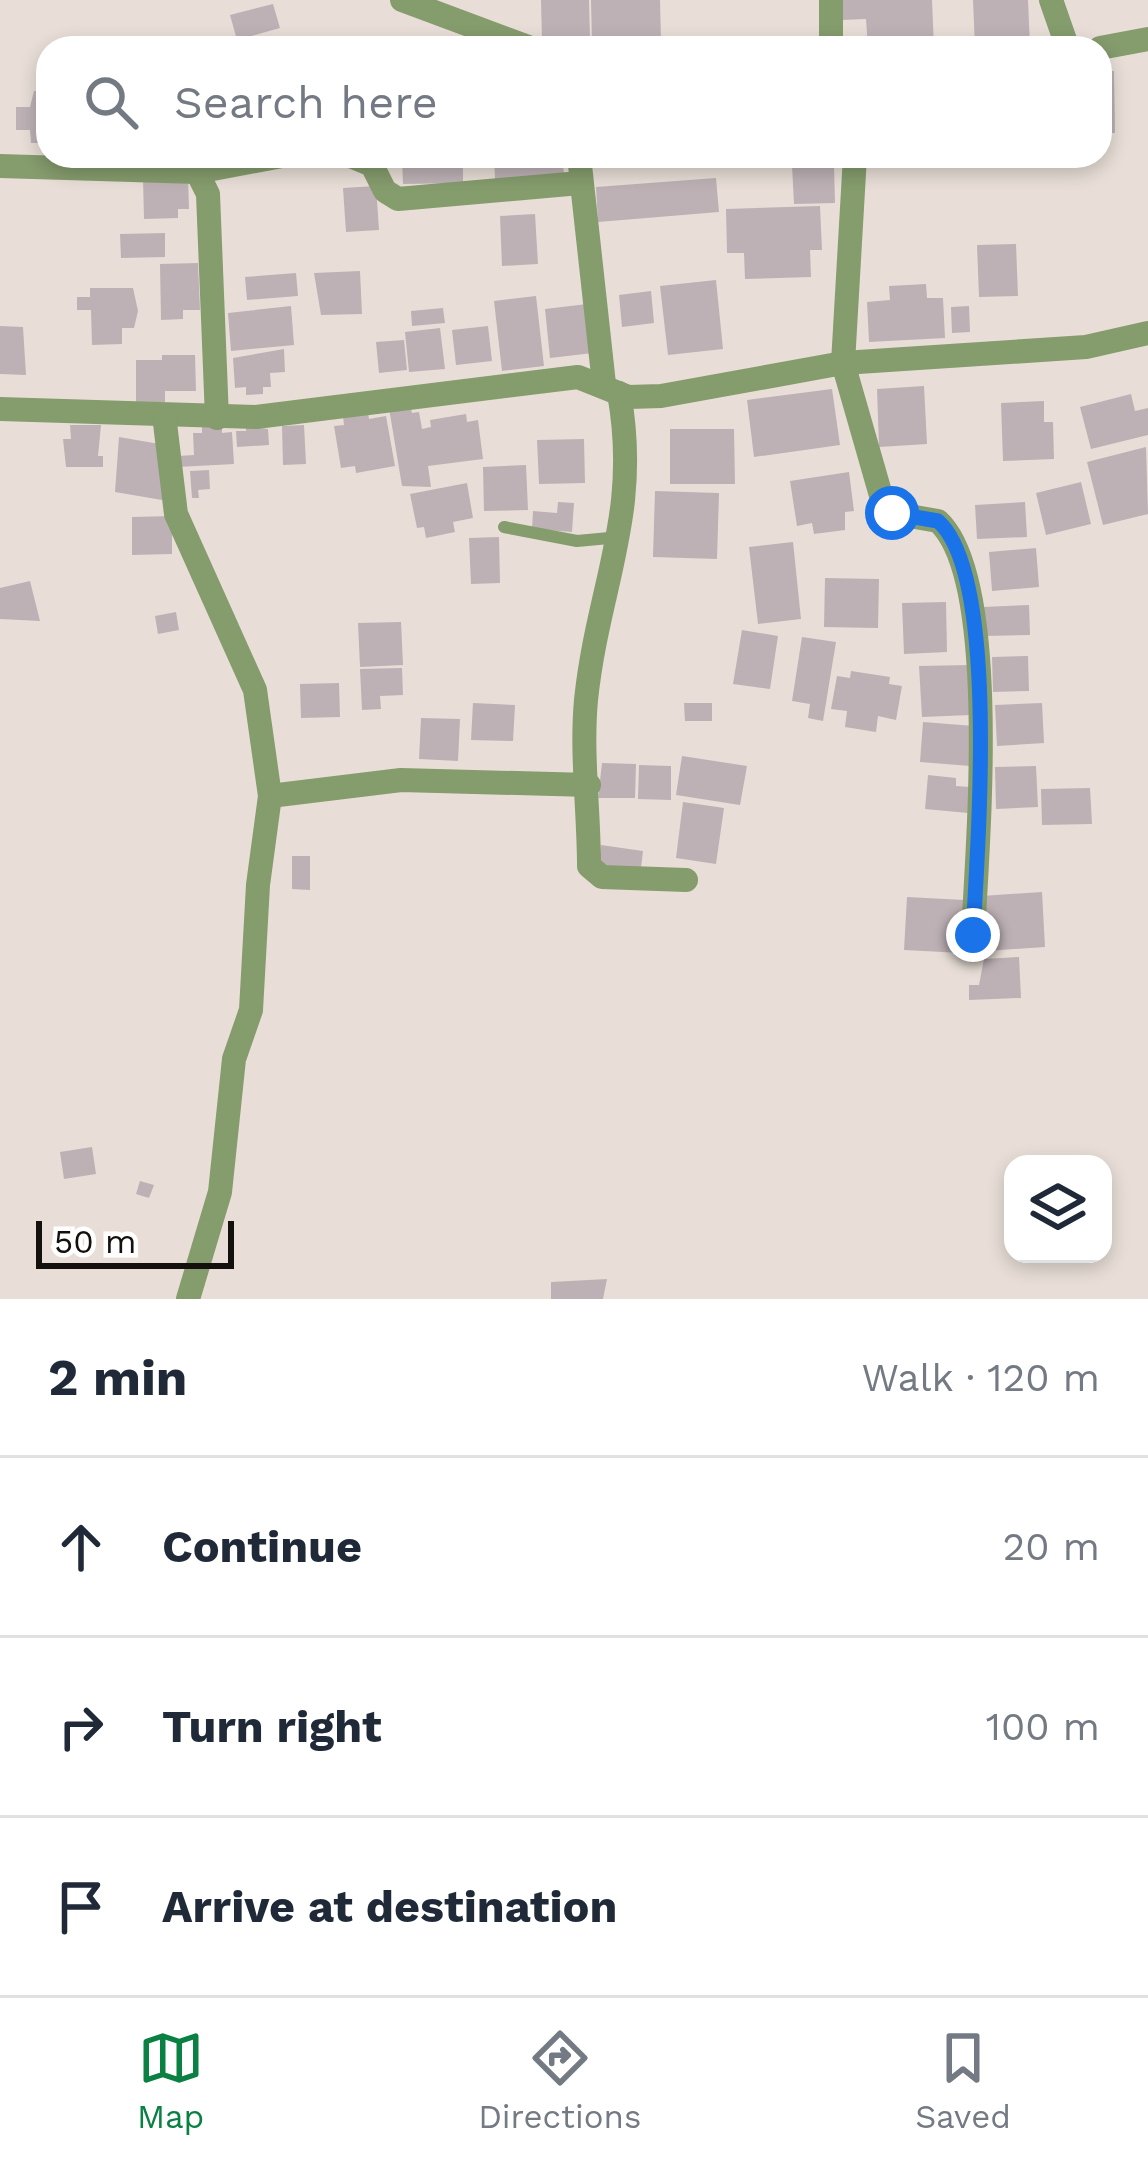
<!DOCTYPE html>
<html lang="en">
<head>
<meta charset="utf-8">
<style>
  body { margin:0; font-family:"Work Sans",sans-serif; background:#f6f6f7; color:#1f2937 }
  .controls { position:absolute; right:36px; bottom:36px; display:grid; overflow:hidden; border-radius:24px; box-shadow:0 6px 18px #0003 }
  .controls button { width:108px; height:108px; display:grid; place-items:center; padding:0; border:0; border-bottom:3px solid #e0e1e3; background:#fff; color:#1f2937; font:60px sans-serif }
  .scale { position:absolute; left:36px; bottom:30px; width:198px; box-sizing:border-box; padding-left:12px; border:6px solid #13100d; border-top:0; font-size:33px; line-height:42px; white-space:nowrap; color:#13100d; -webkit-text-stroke:9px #fff; paint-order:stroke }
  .stop { position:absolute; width:36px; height:36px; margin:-27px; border:9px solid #1a73e8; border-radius:50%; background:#fff }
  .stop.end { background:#1a73e8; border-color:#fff; box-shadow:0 3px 12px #0008 }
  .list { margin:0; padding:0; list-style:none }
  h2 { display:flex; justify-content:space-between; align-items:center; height:156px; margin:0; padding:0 48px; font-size:51px }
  h2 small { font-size:39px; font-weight:400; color:#747a83 }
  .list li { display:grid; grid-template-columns:78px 1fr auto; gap:36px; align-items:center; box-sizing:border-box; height:180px; padding:0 48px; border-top:3px solid #e0e1e3 }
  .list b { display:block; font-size:45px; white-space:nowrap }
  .list em { font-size:39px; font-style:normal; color:#747a83 }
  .icon { flex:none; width:66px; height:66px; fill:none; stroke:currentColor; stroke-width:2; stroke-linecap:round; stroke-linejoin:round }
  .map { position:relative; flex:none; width:1148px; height:1299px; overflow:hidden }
  .search { position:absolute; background:#fff; box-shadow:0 6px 18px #0003; left:36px; right:36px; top:36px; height:132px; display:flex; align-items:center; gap:30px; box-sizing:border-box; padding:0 42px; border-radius:36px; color:#747a83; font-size:45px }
  .sheet { height:696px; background:#fff }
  nav { display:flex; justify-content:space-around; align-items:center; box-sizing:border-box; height:168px; border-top:3px solid #e0e1e3; background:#fff; font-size:33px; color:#747a83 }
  nav a { display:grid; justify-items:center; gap:6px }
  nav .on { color:#0b8043 }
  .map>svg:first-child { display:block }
  .building { fill:#bdb1b5 }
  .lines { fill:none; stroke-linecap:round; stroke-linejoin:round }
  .lane { stroke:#859c6d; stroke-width:12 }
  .street { stroke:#859c6d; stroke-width:24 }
  .route { stroke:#1a73e8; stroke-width:15 }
</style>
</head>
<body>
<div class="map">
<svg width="1148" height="1299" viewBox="0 0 1148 1299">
  <rect width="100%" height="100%" fill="#e8ded7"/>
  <g class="building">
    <path d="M541 0H589L590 40 542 41Z"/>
    <path d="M591 0H660L661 41 592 43Z"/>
    <path d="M841 0H932L934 48H868L866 19 842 20Z"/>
    <path d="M973 0H1028L1030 46 975 48Z"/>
    <path d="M273 4 280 28 237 40 230 15Z"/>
    <path d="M1100 71H1114L1115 133H1100Z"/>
    <path d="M34 91H48V143H31L30 130H16V107H30Z"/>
    <path d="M402 156H463V183L403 184Z"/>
    <path d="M494 156H562L564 174 495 179Z"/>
    <path d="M834 164 835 203 794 204 792 165Z"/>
    <path d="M188 177 189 209H178V218L144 219 143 178Z"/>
    <path d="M716 178 719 212 598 222 596 187Z"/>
    <path d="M376 186 379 230 346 232 343 188Z"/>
    <path d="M820 206 822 250H810L811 277 745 279 744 253H727L726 209Z"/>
    <path d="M535 214 538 264 502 266 500 216Z"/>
    <path d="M165 233V257L121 258 120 234Z"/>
    <path d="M1016 244 1018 296 979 297 977 245Z"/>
    <path d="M198 263 200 310H183V319L161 320 160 264Z"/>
    <path d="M360 271 362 314 321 315 314 273Z"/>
    <path d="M296 273 298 296 247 300 245 277Z"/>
    <path d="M716 280 723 349 668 355 660 286Z"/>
    <path d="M926 284 927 298H943L945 338 869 342 867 302 890 300 889 286Z"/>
    <path d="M90 288H133L138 311 134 328H122V344L92 345 91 310H77V297H90Z"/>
    <path d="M651 291 654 323 622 327 619 295Z"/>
    <path d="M536 296 544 366 502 371 494 301Z"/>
    <path d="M587 304 593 353 550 358 545 309Z"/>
    <path d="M291 306 294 345 231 351 228 313Z"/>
    <path d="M969 306 970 332 952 333 951 307Z"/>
    <path d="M443 308 445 323 412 326 411 311Z"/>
    <path d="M0 326 23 327 26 375 0 374Z"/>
    <path d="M488 326 492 361 456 365 452 330Z"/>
    <path d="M440 328 445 369 409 372 405 332Z"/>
    <path d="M404 340 407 370 379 373 376 342Z"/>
    <path d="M284 349 285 372 270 373 271 387H263V394L246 395V387L235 388 233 358Z"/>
    <path d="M162 355H195L196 391H165V402H136V360H162Z"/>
    <path d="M924 386 927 444 879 447 877 389Z"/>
    <path d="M832 389 840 445 754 457 747 400Z"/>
    <path d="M1131 394 1135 411 1148 408V435L1091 449 1080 407Z"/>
    <path d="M1044 401V422H1053L1054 459 1003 461 1001 403Z"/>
    <path d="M410 404 412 413 419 412 422 429 431 427 430 420 466 414 467 422 478 420 483 459 428 466 431 487 402 486 389 408Z"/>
    <path d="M368 412 369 419 386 416 395 466 356 473 355 466 341 468 334 426 344 425 343 416Z"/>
    <path d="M222 422V433L232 432 234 464 178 467V456L194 455 193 433H202V423Z"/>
    <path d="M70 425H101L98 456H103V467H66L63 439H71Z"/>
    <path d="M304 425 306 464 283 465 282 426Z"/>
    <path d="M246 426 268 429 269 445 237 447 236 431H246Z"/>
    <path d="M670 429H734L735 484H670Z"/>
    <path d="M119 437 165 445 162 500 115 492Z"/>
    <path d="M584 439 585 483 539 484 537 440Z"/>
    <path d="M1146 447 1148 514 1103 525 1087 462Z"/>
    <path d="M526 465 528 510 484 511 483 467Z"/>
    <path d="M209 470 210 489 198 490 199 498H192L190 471Z"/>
    <path d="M849 472 854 511 845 512V530L814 534 812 523 797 526 790 481Z"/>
    <path d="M1081 482 1091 524 1046 535 1036 493Z"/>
    <path d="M467 483 473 518 453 522 455 532 426 538 424 527 417 528 410 494Z"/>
    <path d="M655 491 719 493 717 559 653 557Z"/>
    <path d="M558 502 574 503 572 532 532 529 533 511 557 513Z"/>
    <path d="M1025 502 1027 537 977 539 975 505Z"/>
    <path d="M172 516V554L132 555V517Z"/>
    <path d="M499 537 500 583 471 584 469 538Z"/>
    <path d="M793 542 801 619 758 624 749 547Z"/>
    <path d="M1036 548 1039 587 992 591 989 552Z"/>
    <path d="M825 578 879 579 878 628 824 627Z"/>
    <path d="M30 581 40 621 0 619V588Z"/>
    <path d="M946 602 947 652 904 654 902 603Z"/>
    <path d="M1029 605 1030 635 984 636 983 607Z"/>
    <path d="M176 612 179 630 158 634 155 616Z"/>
    <path d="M401 622 403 665 360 667 358 623Z"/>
    <path d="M742 630 778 636 770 689 733 684Z"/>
    <path d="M802 637 836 642 823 721 808 718 810 704 792 701Z"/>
    <path d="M1028 656 1029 691 993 692 992 657Z"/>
    <path d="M969 665 971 715 922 717 919 666Z"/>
    <path d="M402 668 403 695 380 696 381 709 362 710 360 669Z"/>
    <path d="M851 671 890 677 889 684 902 686 896 720 878 716 876 732 845 727 847 711 831 709 837 676 850 678Z"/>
    <path d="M339 683 340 717 301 718 300 684Z"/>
    <path d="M473 703 515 705 513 741 471 740Z"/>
    <path d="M684 703H712V721H685Z"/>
    <path d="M1042 703 1044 743 997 746 995 705Z"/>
    <path d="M421 718 460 719 458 761 419 759Z"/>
    <path d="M923 722 974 726 970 766 920 762Z"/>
    <path d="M682 756 747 766 740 805 676 795Z"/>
    <path d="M602 763 636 764 635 798H598Z"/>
    <path d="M639 765 671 766V800L638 799Z"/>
    <path d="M1036 766 1038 807 996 809 995 767Z"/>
    <path d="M928 775 956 778V786L970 787 968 813 925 809Z"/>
    <path d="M1090 788 1092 824 1042 825 1041 789Z"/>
    <path d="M683 802 724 808 716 864 676 858Z"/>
    <path d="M601 845 643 851 640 876 598 870Z"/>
    <path d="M292 856H310V890L292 889Z"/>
    <path d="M1042 892 1045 947 986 951 982 896Z"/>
    <path d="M907 897 965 900 962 953 904 950Z"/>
    <path d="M1019 957 1021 998 969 1000V985H979L984 959Z"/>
    <path d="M92 1147 96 1174 64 1179 60 1152Z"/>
    <path d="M140 1181 154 1185 149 1198 136 1194Z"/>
    <path d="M607 1279 603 1299H551V1282Z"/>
  </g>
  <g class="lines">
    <path class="lane" d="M504 527 577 541 620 537"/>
    <g class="street">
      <path d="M402 0 531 48"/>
      <path d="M831 0V48"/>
      <path d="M1051 0 1066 43 1073 48"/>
      <path d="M1100 48 1148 39"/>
      <path d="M350 156 372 165 385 191 398 199 580 183"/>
      <path d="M579 156 604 384"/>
      <path d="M855 156 843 363 884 506 892 513 938 521C1001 579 977 849 973 935"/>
      <path d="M0 166 197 172 282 156"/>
      <path d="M197 172 208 194 217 418"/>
      <path d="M619 393C641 515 598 585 586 700 581 754 589 812 589 866L602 877 686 880"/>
      <path d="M0 409 256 417 578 377 628 397 661 396 843 363 1086 347 1148 333"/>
      <path d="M164 415 176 514 255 690 270 796 258 885 251 1010 234 1059 220 1192 188 1299"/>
      <path d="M270 796 401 780 589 785"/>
    </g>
  </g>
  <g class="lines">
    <path class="route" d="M892 513 938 521C1000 576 977 851 973 935"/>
  </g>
</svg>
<div class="controls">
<button><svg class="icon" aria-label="layers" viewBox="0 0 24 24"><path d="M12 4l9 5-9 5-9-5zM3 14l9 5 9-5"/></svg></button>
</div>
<div class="scale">50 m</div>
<div class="stop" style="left:892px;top:513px"></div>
<div class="stop end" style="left:973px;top:935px"></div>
<div class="search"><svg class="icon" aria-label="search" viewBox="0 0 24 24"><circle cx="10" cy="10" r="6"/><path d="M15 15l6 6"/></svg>Search here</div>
</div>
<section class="sheet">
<h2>2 min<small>Walk · 120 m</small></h2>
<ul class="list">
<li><svg class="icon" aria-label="ahead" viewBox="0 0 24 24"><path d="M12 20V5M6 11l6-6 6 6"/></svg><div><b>Continue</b></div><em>20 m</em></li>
<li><svg class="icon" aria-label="right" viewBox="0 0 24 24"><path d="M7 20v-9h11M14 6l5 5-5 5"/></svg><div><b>Turn right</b></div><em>100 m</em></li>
<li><svg class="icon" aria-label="arrive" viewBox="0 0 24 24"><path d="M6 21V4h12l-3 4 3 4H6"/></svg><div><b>Arrive at destination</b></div></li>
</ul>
</section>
<nav>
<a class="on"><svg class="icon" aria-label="map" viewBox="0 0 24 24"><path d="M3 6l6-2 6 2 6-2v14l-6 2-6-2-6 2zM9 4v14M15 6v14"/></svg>Map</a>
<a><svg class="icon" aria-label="directions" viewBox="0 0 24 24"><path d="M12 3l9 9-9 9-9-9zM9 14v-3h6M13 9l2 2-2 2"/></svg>Directions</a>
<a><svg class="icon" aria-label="saved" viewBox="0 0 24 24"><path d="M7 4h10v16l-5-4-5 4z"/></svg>Saved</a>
</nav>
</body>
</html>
